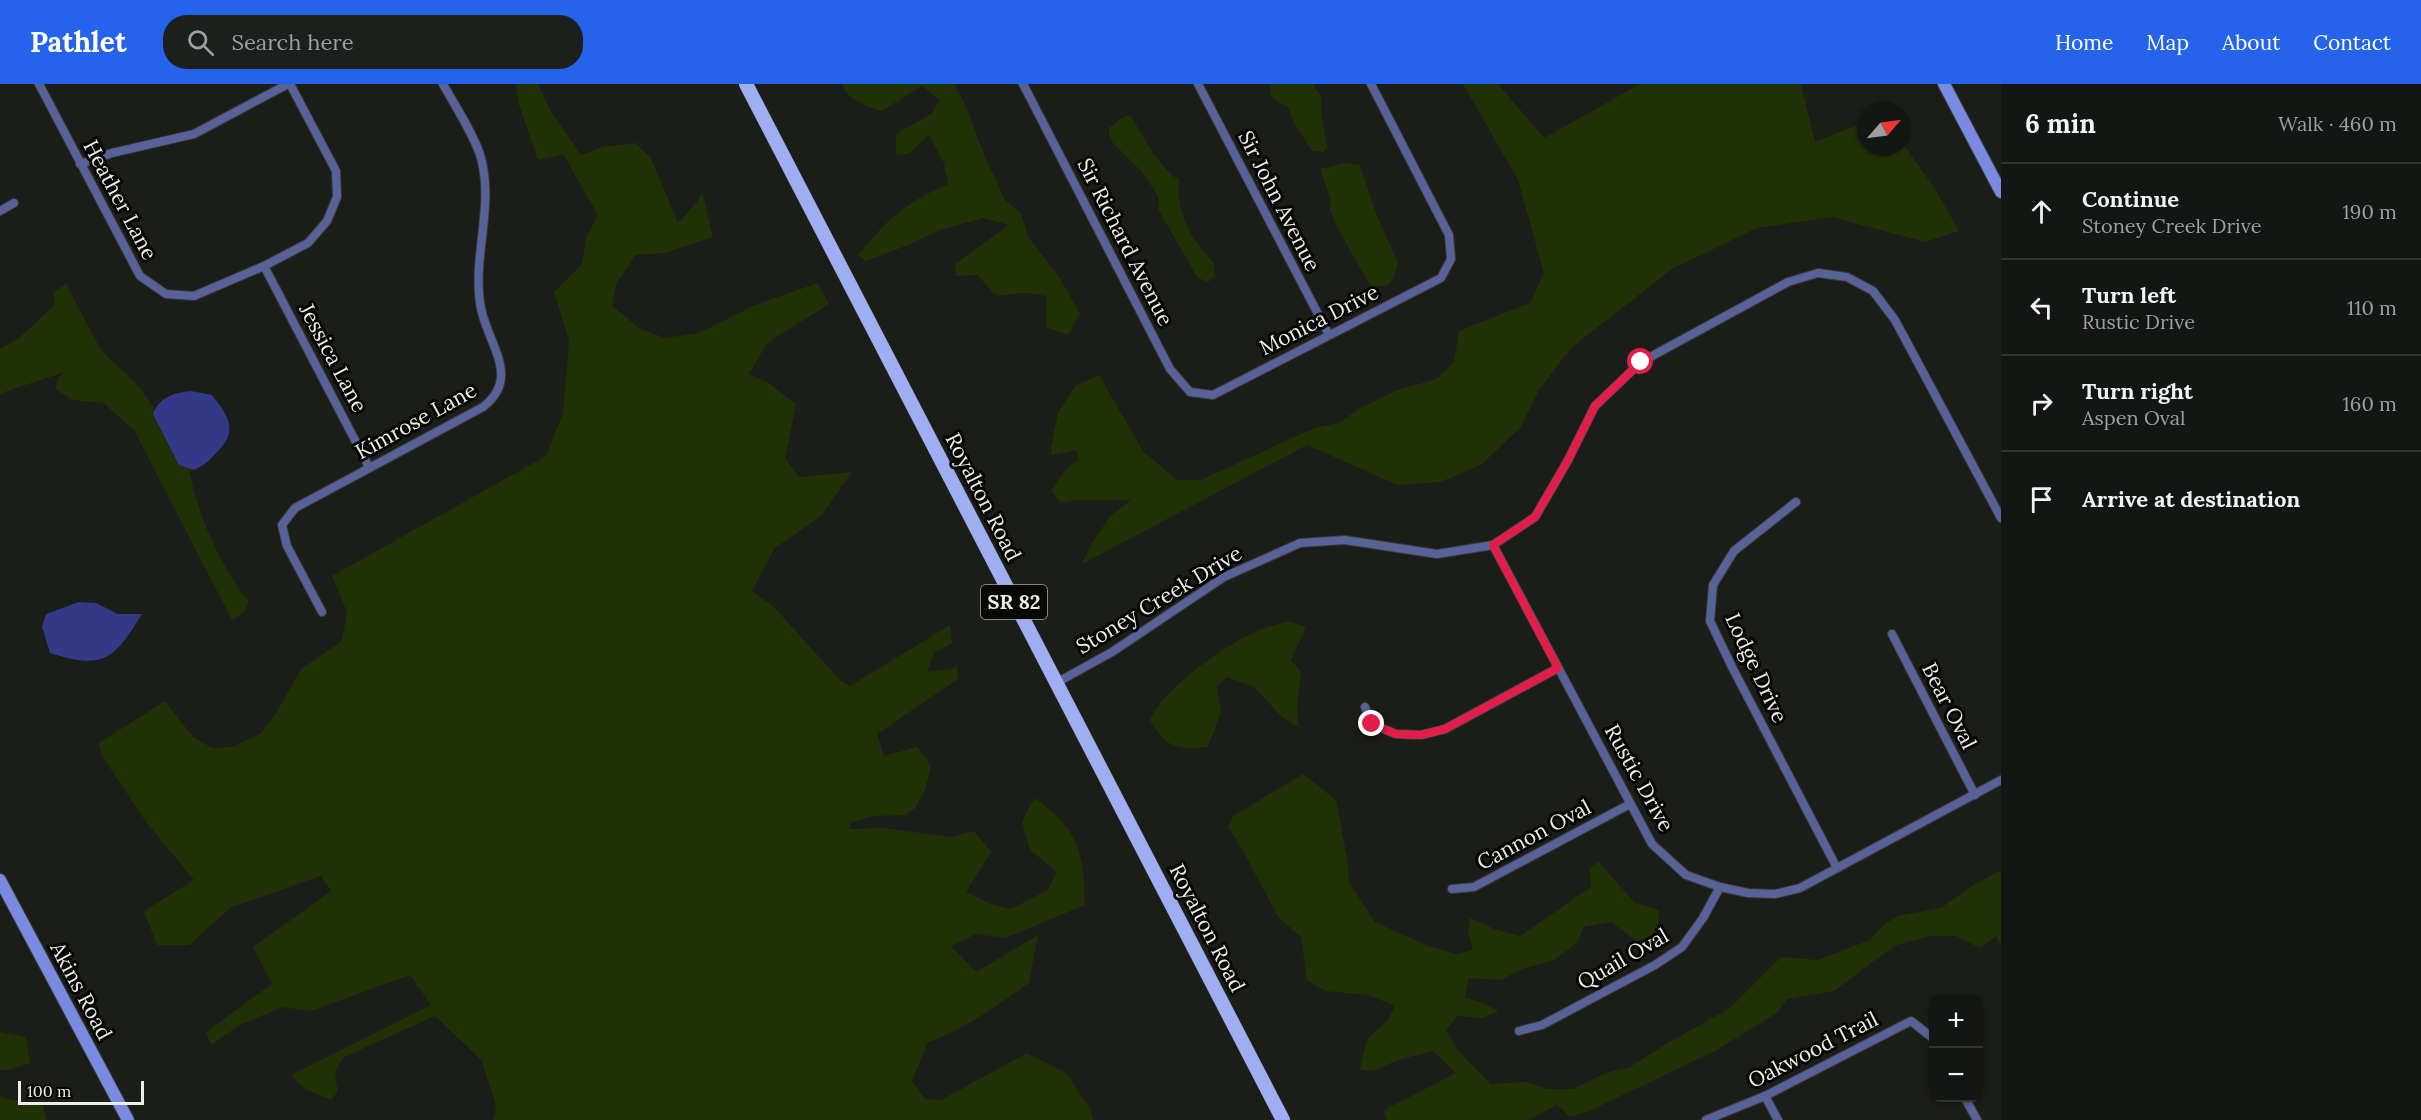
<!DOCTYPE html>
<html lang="en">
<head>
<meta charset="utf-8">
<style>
  body { margin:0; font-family:Lora,serif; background:#1d1f1c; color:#f1f3f6 }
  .controls { position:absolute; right:18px; bottom:18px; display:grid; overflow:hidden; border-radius:12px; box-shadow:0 2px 4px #0004 }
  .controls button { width:54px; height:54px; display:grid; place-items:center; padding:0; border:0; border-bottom:2px solid #333533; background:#141613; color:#f1f3f6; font:30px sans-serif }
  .compass { position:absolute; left:1857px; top:18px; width:54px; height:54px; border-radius:50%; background:#141613; box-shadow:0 2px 4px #0004; rotate:62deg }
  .scale { position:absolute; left:18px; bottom:15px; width:126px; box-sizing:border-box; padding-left:6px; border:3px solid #eceeeb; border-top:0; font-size:16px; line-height:21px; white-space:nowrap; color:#eceeeb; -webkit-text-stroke:4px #070706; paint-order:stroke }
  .stop { position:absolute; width:18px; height:18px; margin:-14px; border:4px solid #e11d48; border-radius:50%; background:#fff }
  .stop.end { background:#e11d48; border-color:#fff; box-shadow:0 2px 6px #0008 }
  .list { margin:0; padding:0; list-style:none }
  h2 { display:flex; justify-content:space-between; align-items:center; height:78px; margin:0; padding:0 24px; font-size:26px }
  h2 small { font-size:20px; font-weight:400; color:#9d9fa0 }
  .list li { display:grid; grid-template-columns:39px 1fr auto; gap:18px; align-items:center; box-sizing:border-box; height:96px; padding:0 24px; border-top:2px solid #333533 }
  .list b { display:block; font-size:22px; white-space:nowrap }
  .list p { margin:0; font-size:20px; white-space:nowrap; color:#9d9fa0 }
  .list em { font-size:20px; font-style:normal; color:#9d9fa0 }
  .icon { flex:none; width:33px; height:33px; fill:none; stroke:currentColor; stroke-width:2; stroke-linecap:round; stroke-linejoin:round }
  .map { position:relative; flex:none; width:2001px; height:1036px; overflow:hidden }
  header { display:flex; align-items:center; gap:36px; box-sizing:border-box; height:84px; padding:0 30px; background:#2563eb; color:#fff }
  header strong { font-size:28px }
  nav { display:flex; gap:33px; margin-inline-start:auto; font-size:21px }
  .search { width:420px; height:54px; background:#1d1f1c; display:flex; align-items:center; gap:15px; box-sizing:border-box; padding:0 21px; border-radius:24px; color:#9d9fa0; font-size:22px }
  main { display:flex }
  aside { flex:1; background:#141613 }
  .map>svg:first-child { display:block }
  .green { fill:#213106 }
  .water { fill:#323a88 }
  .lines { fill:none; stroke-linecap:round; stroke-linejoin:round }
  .street-casing { stroke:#383a36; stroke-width:10 }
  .secondary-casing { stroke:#383a36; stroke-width:14 }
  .primary-casing { stroke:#383a36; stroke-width:15 }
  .street { stroke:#576398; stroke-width:8 }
  .secondary { stroke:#798ae0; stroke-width:12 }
  .primary { stroke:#9faef0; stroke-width:14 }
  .route { stroke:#e11d48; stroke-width:8 }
  .labels { text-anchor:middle; stroke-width:6; stroke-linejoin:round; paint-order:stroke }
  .shield { fill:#070706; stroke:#a7a9a6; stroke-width:1.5 }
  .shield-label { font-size:20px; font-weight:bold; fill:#eceeeb }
  .street-label { font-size:21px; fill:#eceeeb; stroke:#070706 }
</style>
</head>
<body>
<header>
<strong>Pathlet</strong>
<div class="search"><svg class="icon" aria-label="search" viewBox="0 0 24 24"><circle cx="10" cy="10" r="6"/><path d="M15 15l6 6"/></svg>Search here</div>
<nav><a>Home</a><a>Map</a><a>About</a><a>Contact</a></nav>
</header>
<main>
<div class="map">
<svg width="2001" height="1036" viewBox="0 0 2001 1036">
  <rect width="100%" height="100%" fill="#1b1d19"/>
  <g class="green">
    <path d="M516 0H538L550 26 581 71 603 63 635 59 651 74 678 139 697 118 702 107 713 153 664 169 636 171 616 200 612 222 639 244 665 254 699 249 755 221 818 199 829 220 767 259 749 290 767 298 796 320 785 375 800 393 852 388 821 432 774 465 752 507 773 522 841 597 850 602 950 541 952 559 934 569 927 588 951 585 957 582 958 595 877 650 884 672 917 663 931 682 925 706 915 724 905 731 873 732 851 739 850 745 883 744 952 753 974 747 991 768 966 808 991 820 1011 825 1048 806 1057 788 1030 766 1022 738 1034 714C1079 744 1084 769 1085 821L1005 854 976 850 951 862 976 888 1038 851 1029 899C996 922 966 945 928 958L912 997 925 1015 941 1016 1027 969 1066 989 1090 1024 1093 1036H493L496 1022 482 977 435 932 344 973C334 985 334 991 338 1007L331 1016 305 1005 291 991 431 921 410 891 311 927 282 923 238 942 211 961 206 948 272 900 253 863 331 807 321 792 230 824 189 861H157L144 827 194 796 146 738 102 672 99 659 165 617 193 653 212 664 232 663 261 649 275 631 301 585 342 557 347 528 332 492 546 372 563 329 569 256 554 208 582 180 586 154 598 131 563 70 538 76 518 18Z"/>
    <path d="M842 0H955L967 25 983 68 1005 116 1021 129 1028 153 1060 194 1080 230 1068 251 1046 243V212C1039 211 1030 209 1022 209 992 212 999 217 978 191L956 192 955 180 1009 141 983 134 940 146 908 161 866 177 858 171C889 134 903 120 948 100L944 79 929 51 908 70 896 71V50L931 30 940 16 922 2 882 27C868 23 847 16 842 0Z"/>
    <path d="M1271 0H1313L1322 15 1321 26 1327 64 1323 68 1312 67 1293 37 1288 23 1275 16 1270 11Z"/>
    <path d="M1463 0H1498L1544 54 1640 0H1801L1815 58 1866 37V63H1902V59L1934 103 1959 147 1925 158 1832 133 1757 144 1672 185 1571 264 1539 306 1521 343 1481 381 1440 398 1398 401 1307 361 1082 480 1092 459 1110 432 1131 416H1076L1061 419 1051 407 1064 387 1079 376 1076 366 1052 371 1051 363 1058 329 1075 302 1099 291 1143 367 1177 396H1201L1294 353 1318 343 1339 339 1359 325 1397 306 1437 295 1454 278 1459 247 1530 219 1544 189 1518 96Z"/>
    <path d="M1125 32H1131C1144 54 1158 82 1179 96 1176 130 1191 155 1214 179V193L1208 198 1198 194 1159 127 1158 112 1142 88 1113 59 1109 51V44Z"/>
    <path d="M1344 79 1360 81 1376 129 1398 179 1394 194 1387 202 1371 203 1338 145 1330 126 1331 116 1320 85Z"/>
    <path d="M66 200 101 266 139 303 155 325 153 330 179 381 189 385C199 435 218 477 249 518L244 528 232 536 134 346 103 319 73 316 55 305 59 293 65 288 7 307 0 311V265L19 254 54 222V208Z"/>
    <path d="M1288 537 1306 543 1291 576 1301 588 1297 623 1299 644 1281 632 1254 603 1227 593 1217 602 1221 628 1208 663C1175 666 1167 664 1150 636 1164 604 1225 561 1257 547 1267 543 1278 540 1288 537Z"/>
    <path d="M1303 690 1336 716 1347 773 1349 798 1375 838 1428 862 1456 870 1473 866 1468 848 1470 834 1494 845 1520 852 1591 803 1589 785 1598 777 1635 819 1659 826 1658 859 1643 862 1611 838 1583 843 1578 858 1553 877 1524 884 1501 896 1469 894 1465 914 1481 918 1499 927 1483 934 1457 932 1446 946 1459 968 1491 1000 1527 998 1547 1005H1573L1608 988 1628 984 1668 959 1730 924 1781 873 1818 876 1870 856 1884 841 1897 832 1941 824 1970 803 2001 786V862L1996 852 1980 864 1956 852H1929L1894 862 1834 907 1787 915 1777 929 1715 967 1587 1028 1570 1033 1557 1021 1529 1036H1387L1384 1026 1456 989 1433 967 1398 976 1373 987 1360 986 1367 955 1387 937 1395 922 1368 911 1325 907 1307 896 1301 853 1278 833 1242 765 1228 743 1233 732Z"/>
    <path d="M0 948 26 953 30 979 8 986H0Z"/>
    <path d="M0 1010 3 1014 43 1021 46 1036H0Z"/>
  </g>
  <g class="water">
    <path d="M191 307 212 311C229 332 239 348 216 369 209 377 204 382 193 386L179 381 153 330C160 313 173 309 191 307Z"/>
    <path d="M79 518 96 519 118 530H142C114 576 103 586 50 569L42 543 46 530Z"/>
  </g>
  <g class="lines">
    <defs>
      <g id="street">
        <path d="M39 0 140 192 166 210 194 212 264 182 308 159 327 137 337 113 336 87 290 0"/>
        <path d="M1023 0 1170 285 1190 308 1213 311 1441 194 1451 175 1449 151 1371 0"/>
        <path d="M1198 0 1329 251"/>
        <path d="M80 80 112 69 194 50 288 0"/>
        <path d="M0 127 14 119"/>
        <path d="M264 182 369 383"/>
        <path d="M1796 418 1734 467 1713 501 1710 537 1732 583 1837 784"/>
        <path d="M1493 461 1652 760 1686 791 1720 803 1748 809 1775 810 1800 804 2001 696"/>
        <path d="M322 528 287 462 282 441 295 424 483 323C523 292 485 258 480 219 473 171 494 123 481 74 476 54 454 20 443 0"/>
        <path d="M1892 550 1975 711"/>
        <path d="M1056 599 1112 568 1224 493 1300 459 1345 456 1437 470 1493 461 1535 433 1567 378 1595 322 1641 278 1788 198 1818 189 1847 193 1873 207 1895 236 2001 434"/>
        <path d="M1365 623 1372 640 1396 650 1421 651 1445 645 1558 584"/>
        <path d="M1452 805 1474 803 1630 720"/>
        <path d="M1519 947 1542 941 1655 881 1682 863 1703 834 1720 803"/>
        <path d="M1765 1012 1778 1036"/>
        <path d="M1965 1014 1977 1036"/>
        <path d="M1706 1036 1765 1012 1911 937 1934 955"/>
      </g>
      <g id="secondary">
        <path d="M1944 0 2001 108"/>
        <path d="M0 796 128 1036"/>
      </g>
      <path id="primary" d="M746 0 1283 1036"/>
    </defs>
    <use href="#street" class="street-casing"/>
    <use href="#secondary" class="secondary-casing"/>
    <use href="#primary" class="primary-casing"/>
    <use href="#street" class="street"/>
    <use href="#secondary" class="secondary"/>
    <use href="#primary" class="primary"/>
  </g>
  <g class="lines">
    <path class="route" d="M1372 640 1396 650 1421 651 1445 645 1558 584 1493 461 1535 433 1567 378 1595 322 1641 278"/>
  </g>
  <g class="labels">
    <rect class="shield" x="981" y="501" width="66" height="34" rx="4.5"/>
    <g class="shield-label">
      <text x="1014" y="525">SR 82</text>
    </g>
    <g class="street-label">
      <text transform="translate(120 116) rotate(62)" y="7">Heather Lane</text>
      <text transform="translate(1279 117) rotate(63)" y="7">Sir John Avenue</text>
      <text transform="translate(1125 158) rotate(63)" y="7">Sir Richard Avenue</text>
      <text transform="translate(1319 236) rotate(-27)" y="7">Monica Drive</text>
      <text transform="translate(333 274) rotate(62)" y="7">Jessica Lane</text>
      <text transform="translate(416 337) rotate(-29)" y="7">Kimrose Lane</text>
      <text transform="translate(983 413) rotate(63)" y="7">Royalton Road</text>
      <text transform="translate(1159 516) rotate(-31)" y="7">Stoney Creek Drive</text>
      <text transform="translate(1756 584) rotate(65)" y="7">Lodge Drive</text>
      <text transform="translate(1949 622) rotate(63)" y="7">Bear Oval</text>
      <text transform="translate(1639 694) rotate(61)" y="7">Rustic Drive</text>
      <text transform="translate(1534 751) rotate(-28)" y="7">Cannon Oval</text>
      <text transform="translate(1207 844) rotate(63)" y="7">Royalton Road</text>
      <text transform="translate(1623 875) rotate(-30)" y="7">Quail Oval</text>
      <text transform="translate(81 907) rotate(62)" y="7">Akins Road</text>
      <text transform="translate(1813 966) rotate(-27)" y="7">Oakwood Trail</text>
    </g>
  </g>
</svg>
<div class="controls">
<button>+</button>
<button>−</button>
</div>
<svg class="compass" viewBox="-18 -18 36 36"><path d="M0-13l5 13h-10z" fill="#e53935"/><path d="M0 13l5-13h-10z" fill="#9d9fa0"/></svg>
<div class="scale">100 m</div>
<div class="stop" style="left:1641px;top:278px"></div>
<div class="stop end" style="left:1372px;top:640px"></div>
</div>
<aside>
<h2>6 min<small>Walk · 460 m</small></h2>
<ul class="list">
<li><svg class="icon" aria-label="ahead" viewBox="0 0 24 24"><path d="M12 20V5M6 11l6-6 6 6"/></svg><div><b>Continue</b><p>Stoney Creek Drive</p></div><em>190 m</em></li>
<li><svg class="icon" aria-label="left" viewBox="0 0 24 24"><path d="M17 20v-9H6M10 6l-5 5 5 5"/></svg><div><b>Turn left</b><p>Rustic Drive</p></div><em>110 m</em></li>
<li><svg class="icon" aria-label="right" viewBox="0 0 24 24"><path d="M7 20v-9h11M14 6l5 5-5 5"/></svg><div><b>Turn right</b><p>Aspen Oval</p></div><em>160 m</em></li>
<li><svg class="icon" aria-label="arrive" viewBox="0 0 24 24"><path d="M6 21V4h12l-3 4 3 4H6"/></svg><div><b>Arrive at destination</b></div></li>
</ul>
</aside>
</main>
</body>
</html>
